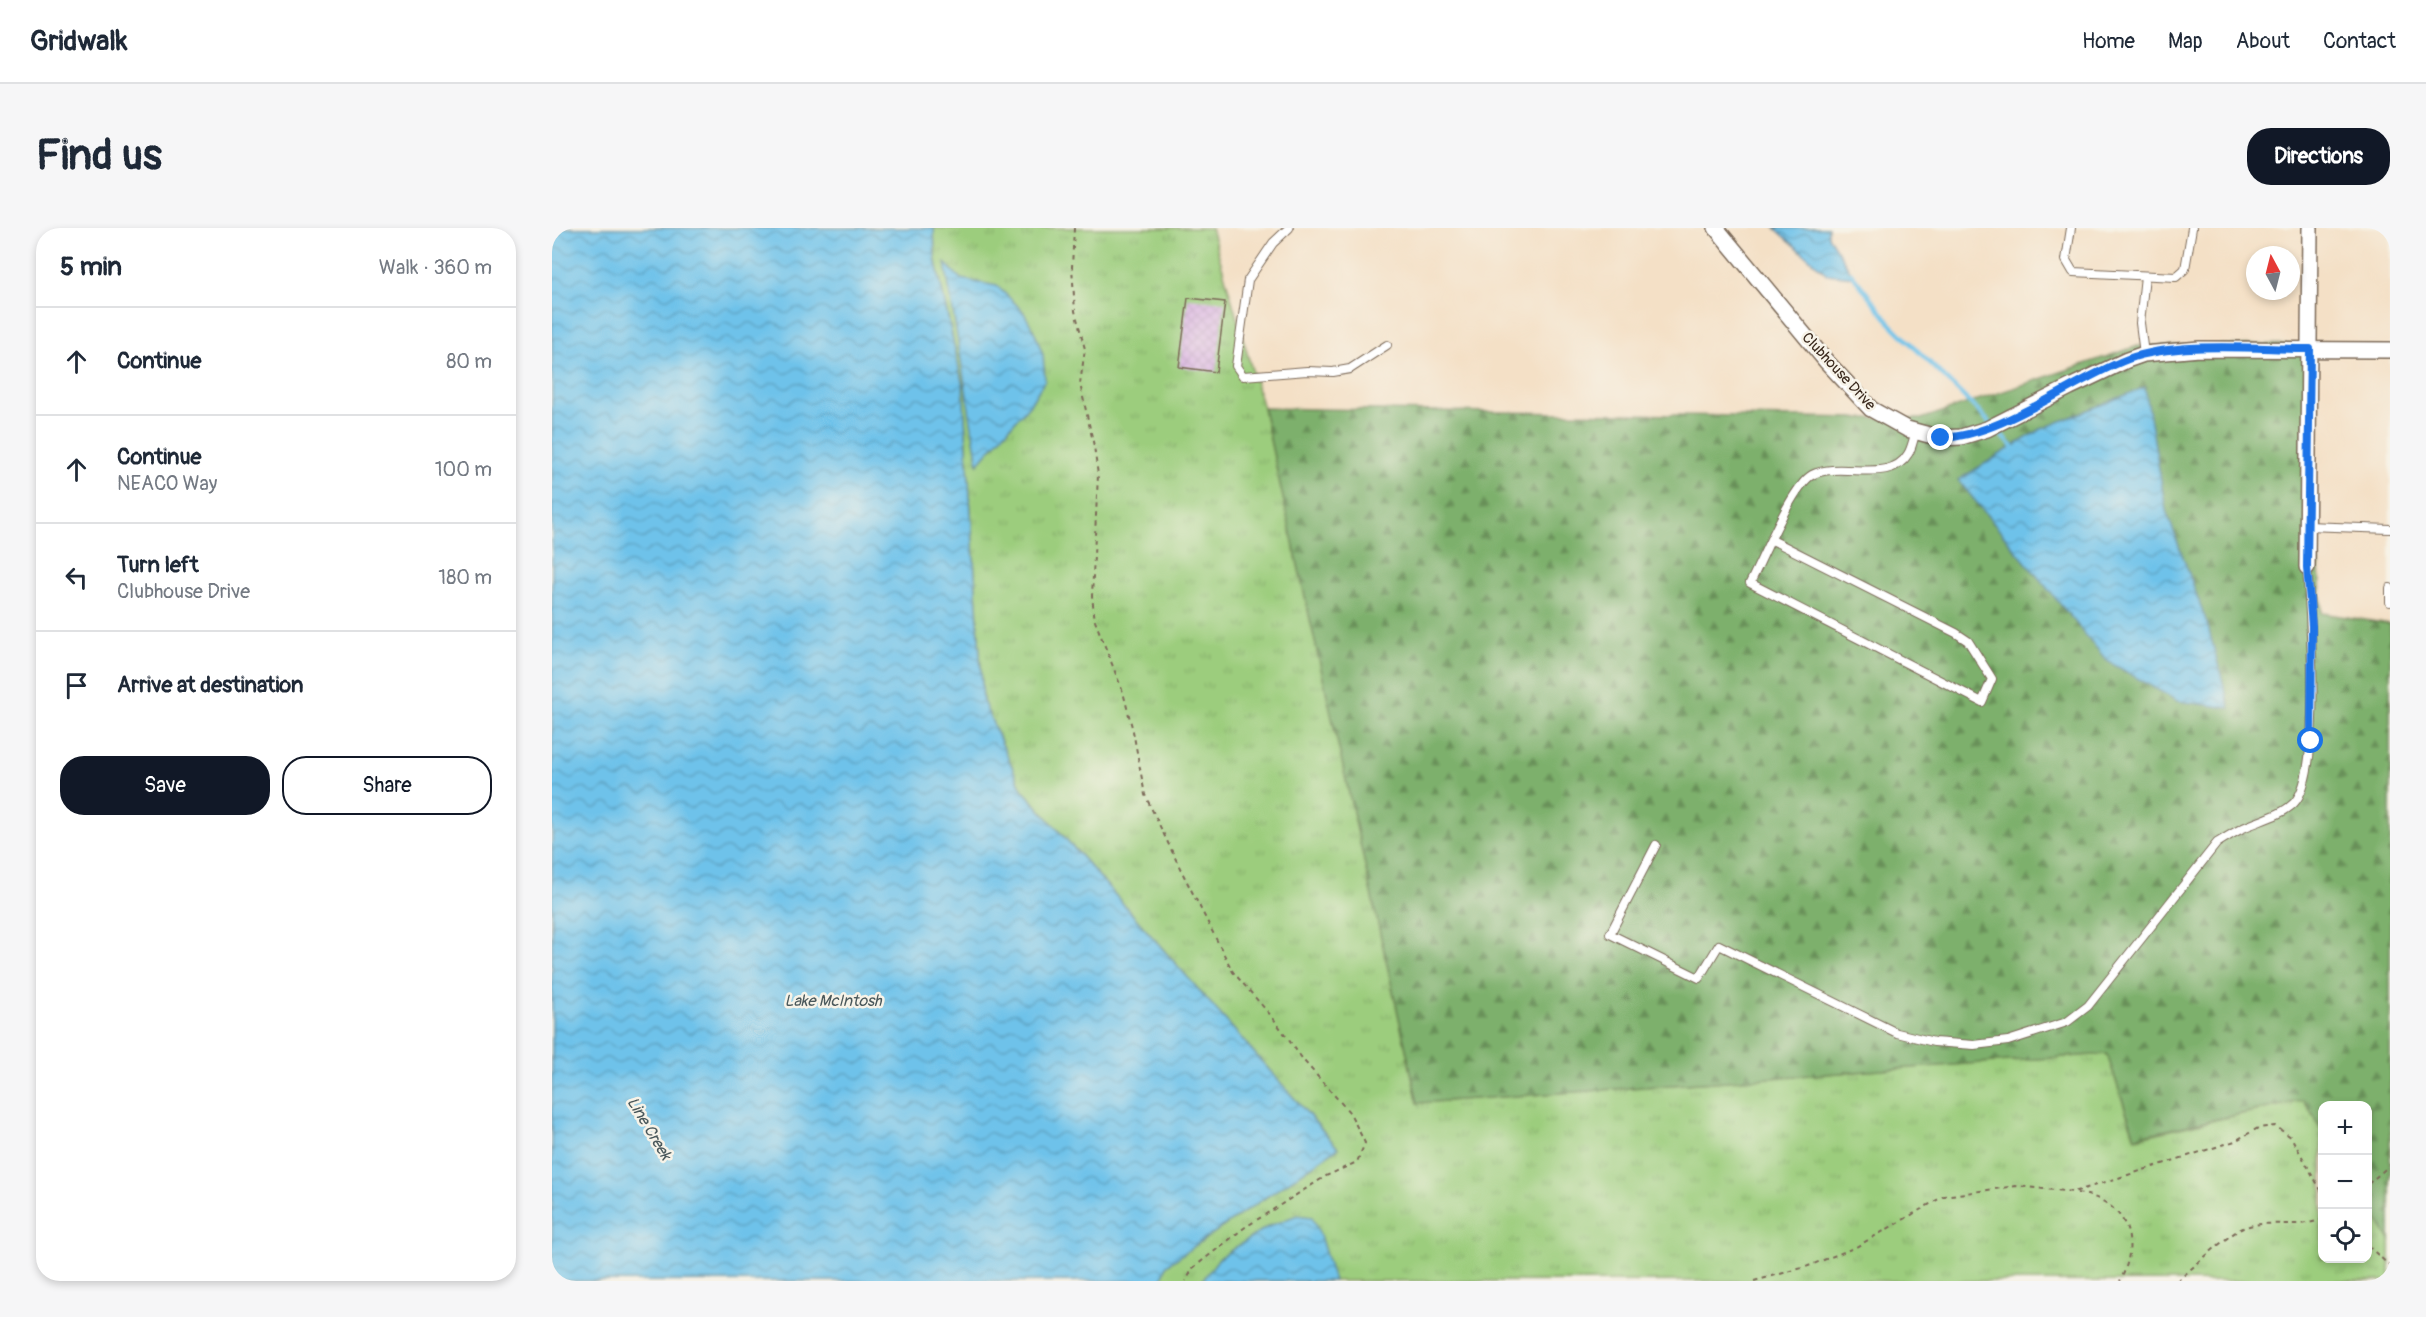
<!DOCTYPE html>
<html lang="en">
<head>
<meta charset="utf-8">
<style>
  body { margin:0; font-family:Pangolin,sans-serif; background:#f6f6f7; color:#1f2937 }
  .controls { position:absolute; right:18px; bottom:18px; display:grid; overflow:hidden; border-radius:12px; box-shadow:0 3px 9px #0003 }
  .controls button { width:54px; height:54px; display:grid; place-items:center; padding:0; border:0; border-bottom:2px solid #e0e1e3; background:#fff; color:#1f2937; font:30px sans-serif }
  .compass { position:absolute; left:1694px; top:18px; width:54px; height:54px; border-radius:50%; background:#fff; box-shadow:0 3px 9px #0003; rotate:353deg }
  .stop { position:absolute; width:18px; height:18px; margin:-14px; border:4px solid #1a73e8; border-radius:50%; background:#fff }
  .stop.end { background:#1a73e8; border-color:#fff; box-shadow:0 2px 6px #0008 }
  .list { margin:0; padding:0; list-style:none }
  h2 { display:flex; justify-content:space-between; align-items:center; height:78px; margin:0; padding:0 24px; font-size:26px }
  h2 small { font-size:20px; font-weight:400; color:#747a83 }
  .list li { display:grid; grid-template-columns:39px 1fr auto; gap:18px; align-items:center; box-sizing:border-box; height:108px; padding:0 24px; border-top:2px solid #e0e1e3 }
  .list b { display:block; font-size:22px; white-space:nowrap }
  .list p { margin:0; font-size:20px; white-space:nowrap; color:#747a83 }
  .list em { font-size:20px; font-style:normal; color:#747a83 }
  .actions { display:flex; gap:12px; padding:18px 24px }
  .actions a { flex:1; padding:14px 0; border:2px solid #111827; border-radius:24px; text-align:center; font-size:21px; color:#111827 }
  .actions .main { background:#111827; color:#fff }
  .icon { flex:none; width:33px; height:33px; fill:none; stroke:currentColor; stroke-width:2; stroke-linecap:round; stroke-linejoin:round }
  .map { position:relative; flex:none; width:1838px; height:1053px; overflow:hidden; border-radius:24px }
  header { display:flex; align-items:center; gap:36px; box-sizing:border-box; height:84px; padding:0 30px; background:#fff; border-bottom:2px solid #e0e1e3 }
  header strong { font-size:28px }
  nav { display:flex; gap:33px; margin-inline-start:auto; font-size:21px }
  .intro { display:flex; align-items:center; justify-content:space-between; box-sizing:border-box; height:144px; padding:0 36px }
  h1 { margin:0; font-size:42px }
  .button { padding:15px 27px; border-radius:24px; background:#111827; color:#fff; font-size:21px; font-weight:700 }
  main { display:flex; gap:36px; padding:0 36px }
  aside { flex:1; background:#fff; border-radius:24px; box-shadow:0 3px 9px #0003 }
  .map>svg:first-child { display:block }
  .grass { fill:url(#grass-tufts); stroke:#6c7c4e; stroke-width:1.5 }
  .forest { fill:url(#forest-firs); stroke:#5c6d45; stroke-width:1.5 }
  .water { fill:url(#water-waves); stroke:#547684; stroke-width:1.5 }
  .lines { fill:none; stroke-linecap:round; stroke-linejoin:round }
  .stream { stroke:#6ec2ea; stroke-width:4.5 }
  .building { fill:url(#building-cross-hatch) }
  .service-casing { stroke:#7c6a59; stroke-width:10 }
  .minor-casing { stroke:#7c6a59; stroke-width:18 }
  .path { stroke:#7c6a59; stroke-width:2; stroke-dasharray:4.5 4.5; stroke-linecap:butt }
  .service { stroke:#fff; stroke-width:8 }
  .minor { stroke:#fff; stroke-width:15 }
  .route { stroke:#1a73e8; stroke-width:8 }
  .labels { text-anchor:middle; stroke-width:5; stroke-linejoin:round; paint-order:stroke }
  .street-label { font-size:15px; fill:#3b2a1e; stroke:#f7f3e8 }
  .water-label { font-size:16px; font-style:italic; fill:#4a585b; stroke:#f7f3e8 }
</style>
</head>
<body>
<header>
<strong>Gridwalk</strong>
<nav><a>Home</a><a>Map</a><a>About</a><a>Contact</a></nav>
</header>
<div class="intro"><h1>Find us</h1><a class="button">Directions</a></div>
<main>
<aside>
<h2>5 min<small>Walk · 360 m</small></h2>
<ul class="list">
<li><svg class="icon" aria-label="ahead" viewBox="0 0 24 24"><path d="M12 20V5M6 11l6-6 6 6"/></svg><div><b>Continue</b></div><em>80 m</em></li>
<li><svg class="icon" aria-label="ahead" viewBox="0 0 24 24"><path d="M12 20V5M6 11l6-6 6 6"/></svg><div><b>Continue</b><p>NEACO Way</p></div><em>100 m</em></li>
<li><svg class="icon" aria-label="left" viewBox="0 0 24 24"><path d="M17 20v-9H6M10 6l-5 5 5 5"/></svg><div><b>Turn left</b><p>Clubhouse Drive</p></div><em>180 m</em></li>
<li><svg class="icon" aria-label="arrive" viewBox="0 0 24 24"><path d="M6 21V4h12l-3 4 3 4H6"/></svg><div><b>Arrive at destination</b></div></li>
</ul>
<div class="actions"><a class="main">Save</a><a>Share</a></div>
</aside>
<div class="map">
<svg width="1838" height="1053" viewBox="0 0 1838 1053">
  <defs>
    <pattern id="grass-tufts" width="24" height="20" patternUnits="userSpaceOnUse" patternTransform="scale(1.5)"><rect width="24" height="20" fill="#9ccd7d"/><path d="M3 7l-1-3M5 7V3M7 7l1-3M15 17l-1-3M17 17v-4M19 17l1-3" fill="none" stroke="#87b06c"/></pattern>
    <pattern id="forest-firs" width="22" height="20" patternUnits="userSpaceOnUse" patternTransform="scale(1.5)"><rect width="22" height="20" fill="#7db06c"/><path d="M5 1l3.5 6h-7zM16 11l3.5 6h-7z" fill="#688f58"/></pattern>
    <pattern id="water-waves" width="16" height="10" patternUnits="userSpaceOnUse" patternTransform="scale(1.5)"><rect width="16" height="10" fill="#6ec2ea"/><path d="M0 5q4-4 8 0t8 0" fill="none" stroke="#5c9ebd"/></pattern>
    <pattern id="building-cross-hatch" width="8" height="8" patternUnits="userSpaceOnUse" patternTransform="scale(1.5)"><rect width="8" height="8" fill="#dab4e3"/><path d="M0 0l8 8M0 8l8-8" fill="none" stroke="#bc9bc2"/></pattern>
  </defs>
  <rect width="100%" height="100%" fill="#f7f3e8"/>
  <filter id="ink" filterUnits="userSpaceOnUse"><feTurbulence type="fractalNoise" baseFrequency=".0167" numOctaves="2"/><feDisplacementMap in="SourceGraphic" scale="12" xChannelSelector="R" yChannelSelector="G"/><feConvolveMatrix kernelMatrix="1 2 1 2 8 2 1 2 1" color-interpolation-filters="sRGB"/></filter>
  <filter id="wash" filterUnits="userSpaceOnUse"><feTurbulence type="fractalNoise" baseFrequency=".008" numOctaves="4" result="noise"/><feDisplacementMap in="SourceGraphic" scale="24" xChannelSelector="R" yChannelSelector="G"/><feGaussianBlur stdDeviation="1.35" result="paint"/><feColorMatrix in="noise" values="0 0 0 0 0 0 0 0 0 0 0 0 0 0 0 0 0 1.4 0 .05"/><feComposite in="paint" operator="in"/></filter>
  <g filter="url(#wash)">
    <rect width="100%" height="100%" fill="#f4e0c6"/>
    <path class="grass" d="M382 0H659L711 180 866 875 1555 826 1583 910 1752 872 1770 902V1030H1816V975L1838 1012V1053H609L615 1037 786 920 470 561 431 473 411 158 383 30Z"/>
    <path class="forest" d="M1752 116 1770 385 1838 396V1012L1816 975V878H1770V902L1752 872 1583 909 1555 826 866 875 711 180 1369 191 1586 118Z"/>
    <g class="water">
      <path d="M0 0H382L383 30 411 158 431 473 470 561 786 920 615 1037 609 1053H0Z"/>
      <path d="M1223 0H1276V8L1302 49 1275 46Z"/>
      <path d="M393 35 409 51 445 58 471 83 483 105 491 127 493 152 479 175 426 236Z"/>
      <path d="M1593 159 1614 282 1655 395 1678 480 1625 473 1555 433 1406 252 1489 201Z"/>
      <path d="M745 987 760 989 767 1004 782 1053H650L667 1030 715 999Z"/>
    </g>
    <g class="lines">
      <g class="stream">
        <path d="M1299 45 1338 95 1438 195"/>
        <path d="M1444 201 1461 219"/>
      </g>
    </g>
    <g id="blocks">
      <path class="building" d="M636 70 673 74 664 144 627 139Z"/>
    </g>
  </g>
  <g filter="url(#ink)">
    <use href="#blocks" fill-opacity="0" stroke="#7c6a59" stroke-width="1.5"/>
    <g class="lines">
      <defs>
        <g id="service">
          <path d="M737 0 721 15 696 52 684 138 691 148 755 143 781 144 798 141 835 117"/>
          <path d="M1519 0 1514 32 1521 44 1624 49 1633 41 1640 0"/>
          <path d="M1592 126 1588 95 1593 48"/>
          <path d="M1755 298 1838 301"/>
          <path d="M1220 312 1404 405 1416 413 1440 451 1430 474 1198 355C1210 332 1240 258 1260 247 1288 232 1338 257 1356 226 1360 220 1361 211 1364 204"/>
          <path d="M1838 374V360"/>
          <path d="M1104 617 1058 706 1147 750 1167 717 1345 805 1382 814 1422 817 1456 813 1515 794 1536 778 1665 615C1673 610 1681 605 1689 601 1705 593 1729 588 1742 575 1771 545 1758 384 1755 339"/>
        </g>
        <g id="minor">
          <path d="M1164 0 1274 133 1319 181 1355 201 1388 210 1409 209 1435 201 1518 159 1575 132 1592 126 1647 121 1838 122"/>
          <path d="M1755 339 1758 0"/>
        </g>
      </defs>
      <use href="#service" class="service-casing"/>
      <use href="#minor" class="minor-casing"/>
      <g class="path">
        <path d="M522 0 520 39 523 83 533 121 528 156 542 218 546 247 540 368 543 393 571 464 581 503 593 567 628 640 681 744 721 790 752 833 798 885 813 915 805 934 774 948 692 1000 641 1040 634 1053"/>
        <path d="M1816 956 1838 937"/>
        <path d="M1525 965C1573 972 1590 1011 1568 1053"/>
        <path d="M1816 1018 1838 1038"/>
        <path d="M1202 1053 1254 1039 1304 1019 1392 968 1464 958 1522 964 1683 913 1706 900 1723 898 1739 909 1770 964"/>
        <path d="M1625 1053C1640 1041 1676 1006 1691 1000 1717 990 1746 1002 1770 991"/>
      </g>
      <use href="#service" class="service"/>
      <use href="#minor" class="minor"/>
    </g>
  </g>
  <g class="lines" filter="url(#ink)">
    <path class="route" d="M1389 210C1450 208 1518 153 1576 131 1625 113 1705 121 1758 121L1755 339 1760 398 1759 513"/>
  </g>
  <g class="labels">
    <g class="street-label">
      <text transform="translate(1287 143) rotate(47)" y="5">Clubhouse Drive</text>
    </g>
    <g class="water-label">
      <text x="281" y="778">Lake McIntosh</text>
      <text transform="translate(98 900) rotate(59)" y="6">Line Creek</text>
    </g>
  </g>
</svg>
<div class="controls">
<button>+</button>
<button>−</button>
<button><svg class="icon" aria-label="locate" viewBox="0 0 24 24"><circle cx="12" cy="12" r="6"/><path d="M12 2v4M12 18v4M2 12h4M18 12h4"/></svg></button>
</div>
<svg class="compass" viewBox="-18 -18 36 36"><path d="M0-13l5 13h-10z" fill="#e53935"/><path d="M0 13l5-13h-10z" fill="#747a83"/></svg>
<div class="stop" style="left:1759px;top:513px"></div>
<div class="stop end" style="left:1389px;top:210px"></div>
</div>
</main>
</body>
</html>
